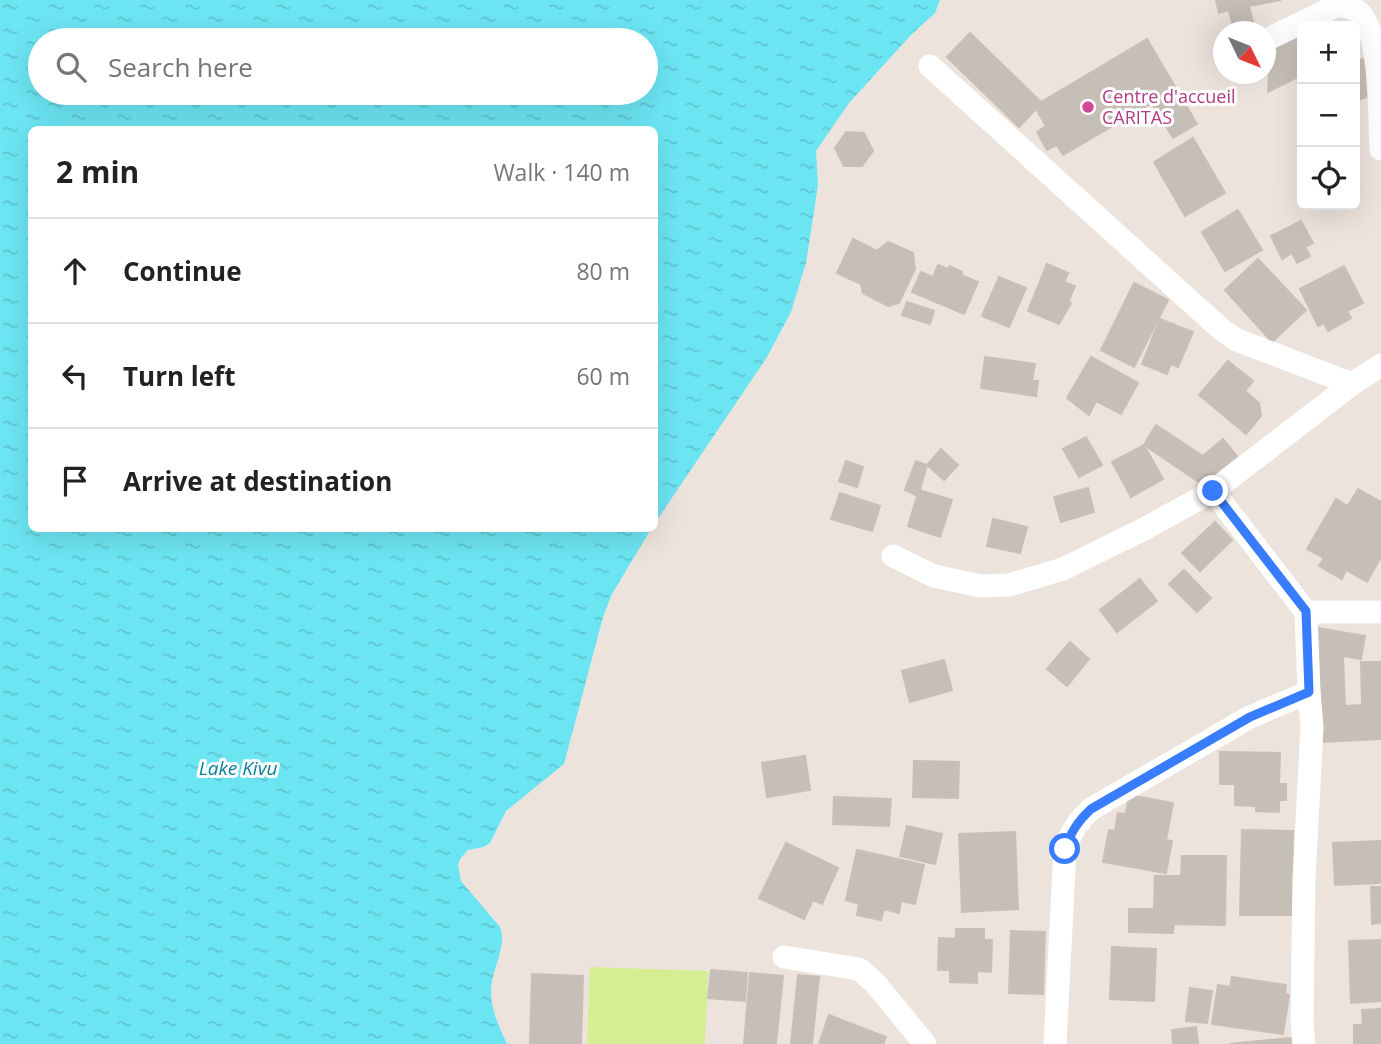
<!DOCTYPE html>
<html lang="en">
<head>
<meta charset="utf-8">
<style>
  body { margin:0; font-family:"Open Sans",sans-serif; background:#f2f2f2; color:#222 }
  .controls { position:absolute; right:21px; top:21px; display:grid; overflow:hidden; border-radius:10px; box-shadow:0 7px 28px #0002 }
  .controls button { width:63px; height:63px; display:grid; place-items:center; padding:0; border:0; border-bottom:2px solid #e0e0e0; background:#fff; color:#222; font:35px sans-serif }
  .compass { position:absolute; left:1213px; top:21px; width:63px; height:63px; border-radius:50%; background:#fff; box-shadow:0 7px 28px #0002; rotate:133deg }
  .stop { position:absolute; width:21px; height:21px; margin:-16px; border:5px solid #387dff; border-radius:50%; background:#fff }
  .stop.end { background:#387dff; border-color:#fff; box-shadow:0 2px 7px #0008 }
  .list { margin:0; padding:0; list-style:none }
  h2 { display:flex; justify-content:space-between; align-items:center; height:91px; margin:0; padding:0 28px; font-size:30px }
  h2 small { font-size:23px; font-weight:400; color:#767676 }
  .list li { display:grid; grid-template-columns:46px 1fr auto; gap:21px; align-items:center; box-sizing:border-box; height:105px; padding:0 28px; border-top:2px solid #e0e0e0 }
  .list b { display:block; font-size:26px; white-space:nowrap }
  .list em { font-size:23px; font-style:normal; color:#767676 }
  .icon { flex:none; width:38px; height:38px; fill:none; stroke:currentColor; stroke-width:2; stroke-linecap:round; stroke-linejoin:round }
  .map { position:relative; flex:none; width:1381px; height:1044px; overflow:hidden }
  .search { position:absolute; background:#fff; box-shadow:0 7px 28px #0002; left:28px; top:28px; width:630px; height:77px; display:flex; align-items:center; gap:18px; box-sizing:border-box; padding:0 24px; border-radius:38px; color:#767676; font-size:26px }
  .panel { position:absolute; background:#fff; box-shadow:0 7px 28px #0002; left:28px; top:126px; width:630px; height:406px; border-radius:10px }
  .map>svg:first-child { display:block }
  .pitch { fill:#d6ee92 }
  .water { fill:url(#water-ripples); fill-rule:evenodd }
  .building { fill:#c6bfb8; stroke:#c9bfb6; stroke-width:2 }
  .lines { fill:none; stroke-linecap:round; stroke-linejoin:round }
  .minor { stroke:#fff; stroke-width:23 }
  .route { stroke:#387dff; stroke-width:9 }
  .hotel-dot { fill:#d1479c; stroke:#fff; stroke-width:2.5 }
  .labels { text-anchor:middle; stroke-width:6; stroke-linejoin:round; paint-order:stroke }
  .hotel-label { font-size:18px; fill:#b23c85; stroke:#fff; text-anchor:start }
  .water-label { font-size:19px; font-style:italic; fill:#08809b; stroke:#fff }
</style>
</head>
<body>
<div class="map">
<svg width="1381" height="1044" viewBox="0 0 1381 1044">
  <defs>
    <pattern id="water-ripples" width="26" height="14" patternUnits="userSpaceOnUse" patternTransform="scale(1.75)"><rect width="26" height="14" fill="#6ce5f3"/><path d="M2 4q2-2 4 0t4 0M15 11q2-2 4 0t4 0" fill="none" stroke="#5ec5d0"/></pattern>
  </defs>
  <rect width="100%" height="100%" fill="#ede3dd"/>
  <path class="pitch" d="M590 967 708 971 705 1044H587Z"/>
  <path class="water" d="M0 0H940L935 13 911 35 849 103 816 151 818 185 806 263 791 312 767 357 655 523 654 130H32V528L651 529 612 594 603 617 564 764 506 811 490 843 484 847 468 850 460 859 458 865 461 881 500 927C508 946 491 970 491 991 491 1010 499 1027 507 1044H0ZM40 40H646V93H40Z"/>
  <g class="building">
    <path d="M1216 0H1281L1249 6 1254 27 1234 31 1229 10 1219 13Z"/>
    <path d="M970 33 1041 102 1147 39 1197 124 1173 138 1152 103 1063 155 1057 145 1047 150 1037 132 1046 126 1036 109 1019 127 947 57Z"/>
    <path d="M1299 34 1302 43V75L1268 92 1270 50Z"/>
    <path d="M1363 59 1375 94 1355 101V62Z"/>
    <path d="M846 132 864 133 873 151 862 166H844L835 148Z"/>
    <path d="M1193 138 1225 193 1185 216 1154 162Z"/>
    <path d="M1238 210 1262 250 1225 271 1202 232Z"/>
    <path d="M1301 221 1313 243 1305 247 1310 256 1297 263 1292 253 1282 259 1271 236Z"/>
    <path d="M853 239 877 251 888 242 913 253 915 269 899 303 888 306 863 293 861 284 837 273Z"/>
    <path d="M1258 259 1306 310 1272 342 1225 290Z"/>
    <path d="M1047 264 1068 273 1064 282 1075 286 1068 302 1071 303 1059 324 1028 311Z"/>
    <path d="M938 265 948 269 950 266 962 272 961 275 978 282 964 314 912 292 921 272 933 277Z"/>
    <path d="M1344 266 1363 303 1347 311 1351 318 1328 331 1324 323 1318 326 1300 289Z"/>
    <path d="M999 277 1026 288 1009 327 982 316Z"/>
    <path d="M1134 283 1168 300 1134 367 1101 350Z"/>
    <path d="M907 302 934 311 930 324 902 315Z"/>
    <path d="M1160 319 1193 332 1178 367 1171 364 1167 374 1142 364Z"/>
    <path d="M985 357 1035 364 1032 381H1038L1036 396 981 388Z"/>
    <path d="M1091 357 1138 383 1121 414 1096 401 1089 415 1067 398Z"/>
    <path d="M1228 361 1253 381 1245 391 1259 403 1261 416 1246 434 1199 395Z"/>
    <path d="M1156 425 1203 456 1223 439 1237 456 1202 484 1144 445Z"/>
    <path d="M1086 437 1102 465 1079 477 1063 449Z"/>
    <path d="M1144 445 1163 479 1131 497 1112 462Z"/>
    <path d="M941 449 958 465 944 480 927 465Z"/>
    <path d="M846 461 863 467 857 487 839 481Z"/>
    <path d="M916 461 927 465 918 496 905 490Z"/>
    <path d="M1088 488 1094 512 1061 522 1054 497Z"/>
    <path d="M1358 489 1381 502V557L1367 582 1346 570 1342 579 1319 566 1324 558 1307 549 1336 499 1348 506Z"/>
    <path d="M919 490 952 500 940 537 908 526Z"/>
    <path d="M840 493 880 506 872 531 831 519Z"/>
    <path d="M993 519 1027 527 1020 553 987 546Z"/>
    <path d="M1215 522 1232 540 1200 571 1182 553Z"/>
    <path d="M1184 570 1211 598 1197 612 1169 584Z"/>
    <path d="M1140 579 1157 601 1117 632 1100 610Z"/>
    <path d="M1318 628 1365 636 1361 659 1343 656 1345 706 1362 705 1361 662H1381V739L1322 742Z"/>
    <path d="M1070 642 1089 659 1067 686 1047 669Z"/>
    <path d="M944 660 952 690 910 702 902 671Z"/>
    <path d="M1220 752 1280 753 1279 784H1286V800H1279V812L1256 811V806L1235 805V784H1220Z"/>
    <path d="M805 756 810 790 767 797 762 763Z"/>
    <path d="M914 761 959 762 958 798 913 797Z"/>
    <path d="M1129 795 1173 803 1166 840 1172 841 1166 873 1103 862 1109 830 1115 831 1118 813 1126 814Z"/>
    <path d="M834 797 891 799 889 826 833 824Z"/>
    <path d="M907 826 942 834 935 864 900 856Z"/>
    <path d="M1242 830 1293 831 1292 915H1240Z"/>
    <path d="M1015 832 1018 909 962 912 959 834Z"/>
    <path d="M1381 841V883L1335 885 1333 843Z"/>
    <path d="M786 843 838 868 822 904 813 900 804 919 759 898Z"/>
    <path d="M857 850 924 865 915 904 901 901 899 913 884 909 881 920 857 915 859 904 846 900Z"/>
    <path d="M1182 856H1226L1225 925 1174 924 1173 933 1129 932V909H1154L1155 876H1181Z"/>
    <path d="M1371 887H1381V923L1372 924Z"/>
    <path d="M956 929H984V940H992L991 972 977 971V983L950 982V970H938L939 938 956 939Z"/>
    <path d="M1011 931 1045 932 1043 994 1009 993Z"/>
    <path d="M1381 940V1001L1351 1003 1349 941Z"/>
    <path d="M1112 947 1156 949 1154 1001 1110 999Z"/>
    <path d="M711 970 747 973 745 1001 708 998Z"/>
    <path d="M750 973 783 976 776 1044H744Z"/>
    <path d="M532 974 583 976 581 1044H530Z"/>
    <path d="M798 975 819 977 812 1044H791Z"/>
    <path d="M1232 977 1286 985 1285 994 1289 995 1283 1034 1212 1024 1218 985 1230 987Z"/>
    <path d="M1190 988 1212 991 1207 1023 1186 1021Z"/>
    <path d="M1381 1009V1044H1354V1025H1363L1362 1010Z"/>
    <path d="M829 1015 886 1037 883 1044H819Z"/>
    <path d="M1196 1027 1198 1044H1173L1172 1030Z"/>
    <path d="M1291 1038 1292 1044H1229Z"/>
  </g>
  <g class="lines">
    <g class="minor">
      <path d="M1266 40 1336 6C1348 5 1358 9 1364 19 1381 45 1379 116 1381 149"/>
      <path d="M930 66 1222 330 1237 340 1352 384 1381 365"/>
      <path d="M1213 491 1306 612"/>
      <path d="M893 556 934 576 981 586 1009 585 1063 569 1146 528 1213 491 1352 384"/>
      <path d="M1309 692 1306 612H1381"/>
      <path d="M784 957 859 969 875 983 925 1044"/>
      <path d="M1055 1044 1065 849C1071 832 1078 821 1091 809L1250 717 1309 692 1312 727 1304 879 1302 1023 1304 1044"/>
    </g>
  </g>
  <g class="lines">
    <path class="route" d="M1065 849C1071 832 1078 821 1091 809L1250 717 1309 692 1306 611 1213 491"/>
  </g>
  <circle class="hotel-dot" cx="1088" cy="107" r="7"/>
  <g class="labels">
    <g class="hotel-label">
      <text x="1102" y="103">Centre d'accueil<tspan x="1102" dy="21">CARITAS</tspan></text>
    </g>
    <g class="water-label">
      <text x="238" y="775">Lake Kivu</text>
    </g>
  </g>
</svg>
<div class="controls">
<button>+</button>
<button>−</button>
<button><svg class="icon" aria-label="locate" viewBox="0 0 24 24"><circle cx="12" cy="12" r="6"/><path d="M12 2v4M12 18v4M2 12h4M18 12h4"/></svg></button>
</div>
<svg class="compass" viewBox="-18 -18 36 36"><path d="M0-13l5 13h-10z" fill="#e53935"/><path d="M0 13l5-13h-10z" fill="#767676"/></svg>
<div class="stop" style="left:1065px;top:849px"></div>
<div class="stop end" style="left:1213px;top:491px"></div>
<div class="search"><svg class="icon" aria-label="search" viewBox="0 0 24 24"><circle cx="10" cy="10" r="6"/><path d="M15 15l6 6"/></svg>Search here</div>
<section class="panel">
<h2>2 min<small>Walk · 140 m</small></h2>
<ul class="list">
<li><svg class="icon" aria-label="ahead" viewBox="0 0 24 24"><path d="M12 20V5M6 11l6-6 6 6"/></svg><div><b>Continue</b></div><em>80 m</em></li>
<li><svg class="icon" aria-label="left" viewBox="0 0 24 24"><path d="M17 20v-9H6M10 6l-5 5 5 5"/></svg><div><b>Turn left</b></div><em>60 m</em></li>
<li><svg class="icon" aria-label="arrive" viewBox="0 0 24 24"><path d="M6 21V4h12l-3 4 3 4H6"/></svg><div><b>Arrive at destination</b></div></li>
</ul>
</section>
</div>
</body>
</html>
